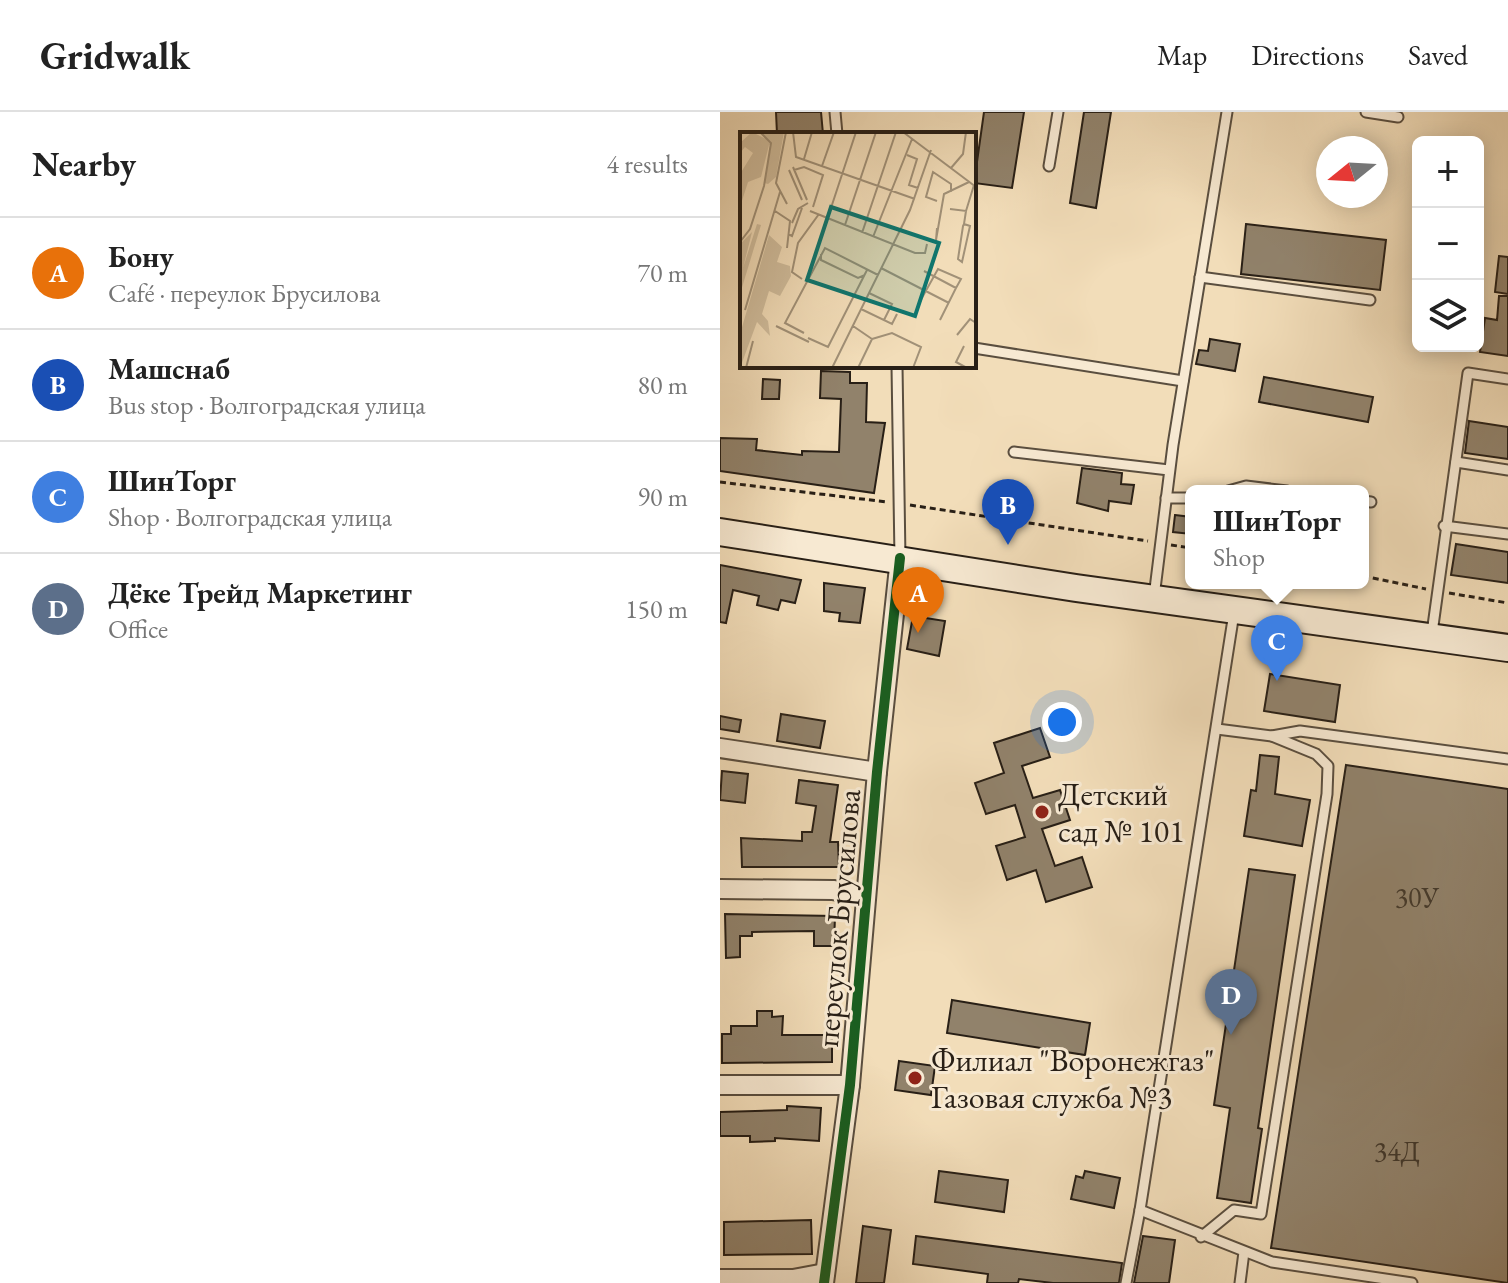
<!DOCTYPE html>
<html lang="en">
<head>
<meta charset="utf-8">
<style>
  body { margin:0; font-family:"EB Garamond",serif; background:#f2f2f2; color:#222 }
  .controls { position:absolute; right:24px; top:24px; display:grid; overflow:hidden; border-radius:12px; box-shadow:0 4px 20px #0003 }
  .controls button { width:72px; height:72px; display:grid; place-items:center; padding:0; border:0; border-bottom:2px solid #e0e0e0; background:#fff; color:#222; font:40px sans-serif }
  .compass { position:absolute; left:596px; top:24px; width:72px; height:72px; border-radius:50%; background:#fff; box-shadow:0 4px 20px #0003; rotate:252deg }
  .you { position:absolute; left:342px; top:610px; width:28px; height:28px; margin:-20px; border:6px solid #fff; border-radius:50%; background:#1a73e8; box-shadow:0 0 0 12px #1a73e833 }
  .badge { display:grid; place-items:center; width:52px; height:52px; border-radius:50%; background:#d93025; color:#fff; font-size:26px; font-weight:700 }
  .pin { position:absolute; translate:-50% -66px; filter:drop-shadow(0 2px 4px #0008) }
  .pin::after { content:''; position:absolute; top:42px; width:28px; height:24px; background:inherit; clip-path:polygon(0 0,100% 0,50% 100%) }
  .popup { position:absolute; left:465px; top:373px; width:184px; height:104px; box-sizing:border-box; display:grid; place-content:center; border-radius:12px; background:#fff; filter:drop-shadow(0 2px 6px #0005); font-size:26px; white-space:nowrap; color:#767676 }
  .popup b { font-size:30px; color:#222 }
  .popup::after { content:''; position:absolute; left:50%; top:100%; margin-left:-16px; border:16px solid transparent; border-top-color:#fff }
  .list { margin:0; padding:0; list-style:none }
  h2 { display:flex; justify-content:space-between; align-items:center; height:104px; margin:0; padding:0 32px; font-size:34px }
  h2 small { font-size:26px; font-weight:400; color:#767676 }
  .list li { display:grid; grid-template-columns:52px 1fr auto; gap:24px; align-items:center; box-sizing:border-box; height:112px; padding:0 32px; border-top:2px solid #e0e0e0 }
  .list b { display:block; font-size:30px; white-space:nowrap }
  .list p { margin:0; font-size:26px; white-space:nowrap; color:#767676 }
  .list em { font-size:26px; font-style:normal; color:#767676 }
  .icon { flex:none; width:44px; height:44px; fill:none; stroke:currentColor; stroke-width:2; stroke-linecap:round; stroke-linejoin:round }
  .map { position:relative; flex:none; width:788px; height:1171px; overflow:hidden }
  header { display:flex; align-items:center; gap:48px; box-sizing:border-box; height:112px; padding:0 40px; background:#fff; border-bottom:2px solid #e0e0e0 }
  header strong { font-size:38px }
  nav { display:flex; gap:44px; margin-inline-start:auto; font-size:28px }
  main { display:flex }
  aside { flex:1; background:#fff }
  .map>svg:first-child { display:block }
  .building { fill:#91826b; stroke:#281f16; stroke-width:2 }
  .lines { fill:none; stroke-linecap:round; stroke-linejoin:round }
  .lane-casing { stroke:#5a4e3f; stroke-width:13 }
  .street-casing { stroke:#5a4e3f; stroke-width:22 }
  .secondary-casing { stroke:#281f16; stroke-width:30 }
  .path { stroke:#281f16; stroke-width:3; stroke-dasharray:6 4; stroke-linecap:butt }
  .lane { stroke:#f7e9d2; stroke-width:9 }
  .street { stroke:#f7e9d2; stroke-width:18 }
  .secondary { stroke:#f7e9d2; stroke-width:26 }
  .cycleway-casing { stroke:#f7e9d2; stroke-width:15 }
  .cycleway { stroke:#1b5e20; stroke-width:10 }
  .poi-dot { fill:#8f2418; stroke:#f7e9d2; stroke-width:3 }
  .labels { text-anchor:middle; stroke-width:6; stroke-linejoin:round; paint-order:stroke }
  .number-label { font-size:28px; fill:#42382b }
  .poi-label { font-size:32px; fill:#281f16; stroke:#f7e9d2; text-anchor:start }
  .street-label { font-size:32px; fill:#281f16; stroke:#f7e9d2 }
  .inset-road { fill:none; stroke:#a19178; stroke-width:2 }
  .view { fill:#0f766e; fill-opacity:0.15; stroke:#0f766e; stroke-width:4 }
  .inset-edge { fill:none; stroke:#281f16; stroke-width:4 }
</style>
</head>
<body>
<header>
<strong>Gridwalk</strong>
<nav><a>Map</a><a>Directions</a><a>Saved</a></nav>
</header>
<main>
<aside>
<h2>Nearby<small>4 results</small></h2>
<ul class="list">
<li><span class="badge" style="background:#e8710a">A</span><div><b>Бону</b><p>Café · переулок Брусилова</p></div><em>70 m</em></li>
<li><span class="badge" style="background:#1a4fb4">B</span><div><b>Машснаб</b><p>Bus stop · Волгоградская улица</p></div><em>80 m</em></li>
<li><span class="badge" style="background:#3f7fe0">C</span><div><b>ШинТорг</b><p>Shop · Волгоградская улица</p></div><em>90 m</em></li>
<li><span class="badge" style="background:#5c6f8a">D</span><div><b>Дёке Трейд Маркетинг</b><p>Office</p></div><em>150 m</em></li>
</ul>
</aside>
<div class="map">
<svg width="788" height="1171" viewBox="0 0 788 1171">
  <rect width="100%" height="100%" fill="#f2ddb9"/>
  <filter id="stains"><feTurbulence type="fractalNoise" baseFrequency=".0025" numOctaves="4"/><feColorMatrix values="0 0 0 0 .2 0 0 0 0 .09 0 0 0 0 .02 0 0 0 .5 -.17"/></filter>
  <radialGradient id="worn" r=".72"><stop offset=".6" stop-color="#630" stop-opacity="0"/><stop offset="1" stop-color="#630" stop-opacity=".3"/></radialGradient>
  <g class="building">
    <path d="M56 0H101L103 22H57Z"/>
    <path d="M264 0H304L292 76 254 71Z"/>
    <path d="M364 0H391L376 96 350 91Z"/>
    <path d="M526 112 666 128 660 178 521 162Z"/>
    <path d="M779 144 788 145V182L775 180Z"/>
    <path d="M779 184H788V244L760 240 765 206 777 208Z"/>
    <path d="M490 227 520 232 515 259 476 252 479 238 488 239Z"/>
    <path d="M101 259 130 260V271H147L146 310 165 311 154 381 0 359V326L37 327 36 338 82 343V339L119 340 121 287 100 286Z"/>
    <path d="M544 265 653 285 648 310 539 290Z"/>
    <path d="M43 267 60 268 59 287H42Z"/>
    <path d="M749 309 788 315V347L745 341Z"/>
    <path d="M362 356 402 361 401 372 414 373 411 392 389 389 388 399 357 391Z"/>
    <path d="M455 403 471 405V422L453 420Z"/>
    <path d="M736 432 788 440V471L731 463Z"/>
    <path d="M0 453 81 468 75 491 61 488 58 498 37 493 39 484 13 478 6 511 0 510Z"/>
    <path d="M104 471 145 476 140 511 119 509 120 501 104 499Z"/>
    <path d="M193 504 225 509 219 544 187 537Z"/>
    <path d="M550 562 620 573 615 610 544 599Z"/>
    <path d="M61 602 105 609 100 636 57 629Z"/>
    <path d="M0 604 21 608 19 620 0 617Z"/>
    <path d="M320 616 330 645 302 654 313 686 340 678 350 708 322 717 335 754 362 745 372 775 326 790 316 758 287 768 276 734 305 725 295 693 266 702 255 671 284 661 274 631Z"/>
    <path d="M540 643 559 645 555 682 590 688 582 734 524 724 531 678 536 679Z"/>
    <path d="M626 653 788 677V1171L551 1136Z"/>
    <path d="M2 659 28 662 25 691 0 688Z"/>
    <path d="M79 668 118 673 110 730H118L119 755H22L21 726 82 729V720H92L96 694 76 691Z"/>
    <path d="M529 757 575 763 538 1016 542 1017 531 1091 497 1086 510 996 494 993Z"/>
    <path d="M5 802 115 804 114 834H94V819L32 820V824H20V845L6 846Z"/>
    <path d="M232 888 370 911 365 943 227 921Z"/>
    <path d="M37 899H52V905L63 904 62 923H112V950L2 951V922H11V914H37Z"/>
    <path d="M179 949 215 954 211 983 175 978Z"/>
    <path d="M67 994 101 996 99 1029 55 1026V1029L30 1030V1024H0V1000L67 998Z"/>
    <path d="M219 1059 288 1068 284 1100 215 1090Z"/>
    <path d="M365 1059 400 1066 394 1096 351 1087 356 1064 363 1066Z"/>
    <path d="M91 1108 92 1142 4 1143V1110Z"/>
    <path d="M143 1114 171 1118 164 1171H136Z"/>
    <path d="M196 1124 402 1151 399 1171H333L299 1167 298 1171H267L268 1162 193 1152Z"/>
    <path d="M423 1124 455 1128 449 1171H414Z"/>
  </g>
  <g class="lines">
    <defs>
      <g id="lane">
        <path d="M115 0 117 22"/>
        <path d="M646 0 678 5"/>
        <path d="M329 54 338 0"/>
        <path d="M480 165 650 188"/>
        <path d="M254 236 463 269"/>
        <path d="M177 254 180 446"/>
        <path d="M294 340 449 358"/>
        <path d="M736 350 788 358"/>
        <path d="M508 379 526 374 567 379"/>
        <path d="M446 386H471"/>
        <path d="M643 389 651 390"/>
        <path d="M724 414 788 422"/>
        <path d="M434 485 453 333 507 0"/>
        <path d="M514 501 420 1098 552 1150 692 1171"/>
        <path d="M712 521 748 261 788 267"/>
        <path d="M497 617 552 624 580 619 788 647"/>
        <path d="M481 1125 514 1098 541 1102 607 682 608 654 596 642 552 624"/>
        <path d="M406 1171 420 1098"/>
        <path d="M520 1171 524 1140"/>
      </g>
      <g id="street">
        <path d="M0 636 157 660"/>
        <path d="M0 777 113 778 146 783"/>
        <path d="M0 973H130"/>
        <path d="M0 1167H73L105 1161"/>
        <path d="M104 1171 130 973 157 660 180 446"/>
      </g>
      <path id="secondary" d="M0 420 356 476 788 536"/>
    </defs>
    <use href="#lane" class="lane-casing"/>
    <use href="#street" class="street-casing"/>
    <use href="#secondary" class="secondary-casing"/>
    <g class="path">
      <path d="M0 370 167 390"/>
      <path d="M190 393 428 429"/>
      <path d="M451 433 471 436"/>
      <path d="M643 464 706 477"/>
      <path d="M729 481 788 491"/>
    </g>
    <use href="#lane" class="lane"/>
    <use href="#street" class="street"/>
    <use href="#secondary" class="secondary"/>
    <defs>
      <path id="cycleway" d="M104 1171 130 973 157 660 180 446"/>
    </defs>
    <use href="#cycleway" class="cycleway-casing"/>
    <use href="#cycleway" class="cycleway"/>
  </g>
  <g class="poi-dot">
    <circle cx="322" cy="700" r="8"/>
    <circle cx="195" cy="966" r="8"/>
  </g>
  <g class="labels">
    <g class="number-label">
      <text x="697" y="795">30У</text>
      <text x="677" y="1049">34Д</text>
    </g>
    <g class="poi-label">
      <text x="338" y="693">Детский<tspan x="338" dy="37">сад № 101</tspan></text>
      <text x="211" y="959">Филиал "Воронежгаз"<tspan x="211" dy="37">Газовая служба №3</tspan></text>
    </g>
    <g class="street-label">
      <text transform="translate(118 806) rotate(-85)" y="11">переулок Брусилова</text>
    </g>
  </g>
  <g transform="translate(20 20)">
    <rect width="236" height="236" fill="#f2ddb9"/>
    <path d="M12 0 30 9 21 45 8 50 0 75V42L13 21 5 15 0 21V11ZM21 0H44L36 45 28 52 24 51 31 15ZM17 92 21 93 0 162V112L12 100 3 136ZM29 103 42 115 37 130 50 134 51 144 40 164 29 159 22 182 28 189 30 204 17 190 0 236V202Z" fill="#d0bd9d"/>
    <path class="inset-road" d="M46 0 36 51 47 72M53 0 56 25 175 67M163 0 236 55M167 23 177 27 169 53 178 56M64 27 72 0M82 34 94 0M53 35 67 68M211 36 223 22 226 0M49 38 62 68M54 38 64 35 83 43 73 75M197 69 186 65 193 40 211 52V60M210 77 226 79 234 53M35 79 50 89 47 116M70 79 175 121H185L187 112M88 85 116 0M52 91 58 77 68 71M224 92 230 94 222 130 218 127 223 94 224 92 226 79M105 93 136 0M197 96 196 108 204 62 229 50M122 101 156 0M48 102 52 104 62 76M133 105 172 7M0 110 10 97 24 54 31 11 20 0M81 122V128L118 146 125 143M141 136 209 171M184 139 216 156 200 188M62 147 52 140 58 111 79 82M129 161 152 172 144 188M178 173 198 137 221 147 216 156M121 177 152 192 157 182M5 178 40 60M36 194 69 210M113 194 132 207 118 236M64 201 45 191 85 116 138 143M217 203 230 187 236 191M68 206 88 215 127 138M132 207 152 201 181 215 173 236M224 214 216 230 227 236M6 236 13 209M92 236 170 78 191 18"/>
    <path class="view" d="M91 75 199 111 175 184 67 148Z"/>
    <rect width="236" height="236" class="inset-edge"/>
  </g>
  <rect width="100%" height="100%" filter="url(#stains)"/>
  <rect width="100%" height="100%" fill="url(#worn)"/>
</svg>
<div class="controls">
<button>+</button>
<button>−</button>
<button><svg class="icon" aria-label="layers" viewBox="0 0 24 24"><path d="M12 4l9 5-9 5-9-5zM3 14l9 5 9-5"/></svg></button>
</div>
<svg class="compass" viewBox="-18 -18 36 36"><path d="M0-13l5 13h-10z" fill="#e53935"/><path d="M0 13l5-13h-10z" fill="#767676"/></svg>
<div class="you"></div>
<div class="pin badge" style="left:198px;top:521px;background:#e8710a">A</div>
<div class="pin badge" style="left:288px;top:433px;background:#1a4fb4">B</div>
<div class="pin badge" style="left:557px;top:569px;background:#3f7fe0">C</div>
<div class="popup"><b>ШинТорг</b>Shop</div>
<div class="pin badge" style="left:511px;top:923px;background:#5c6f8a">D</div>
</div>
</main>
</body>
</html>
